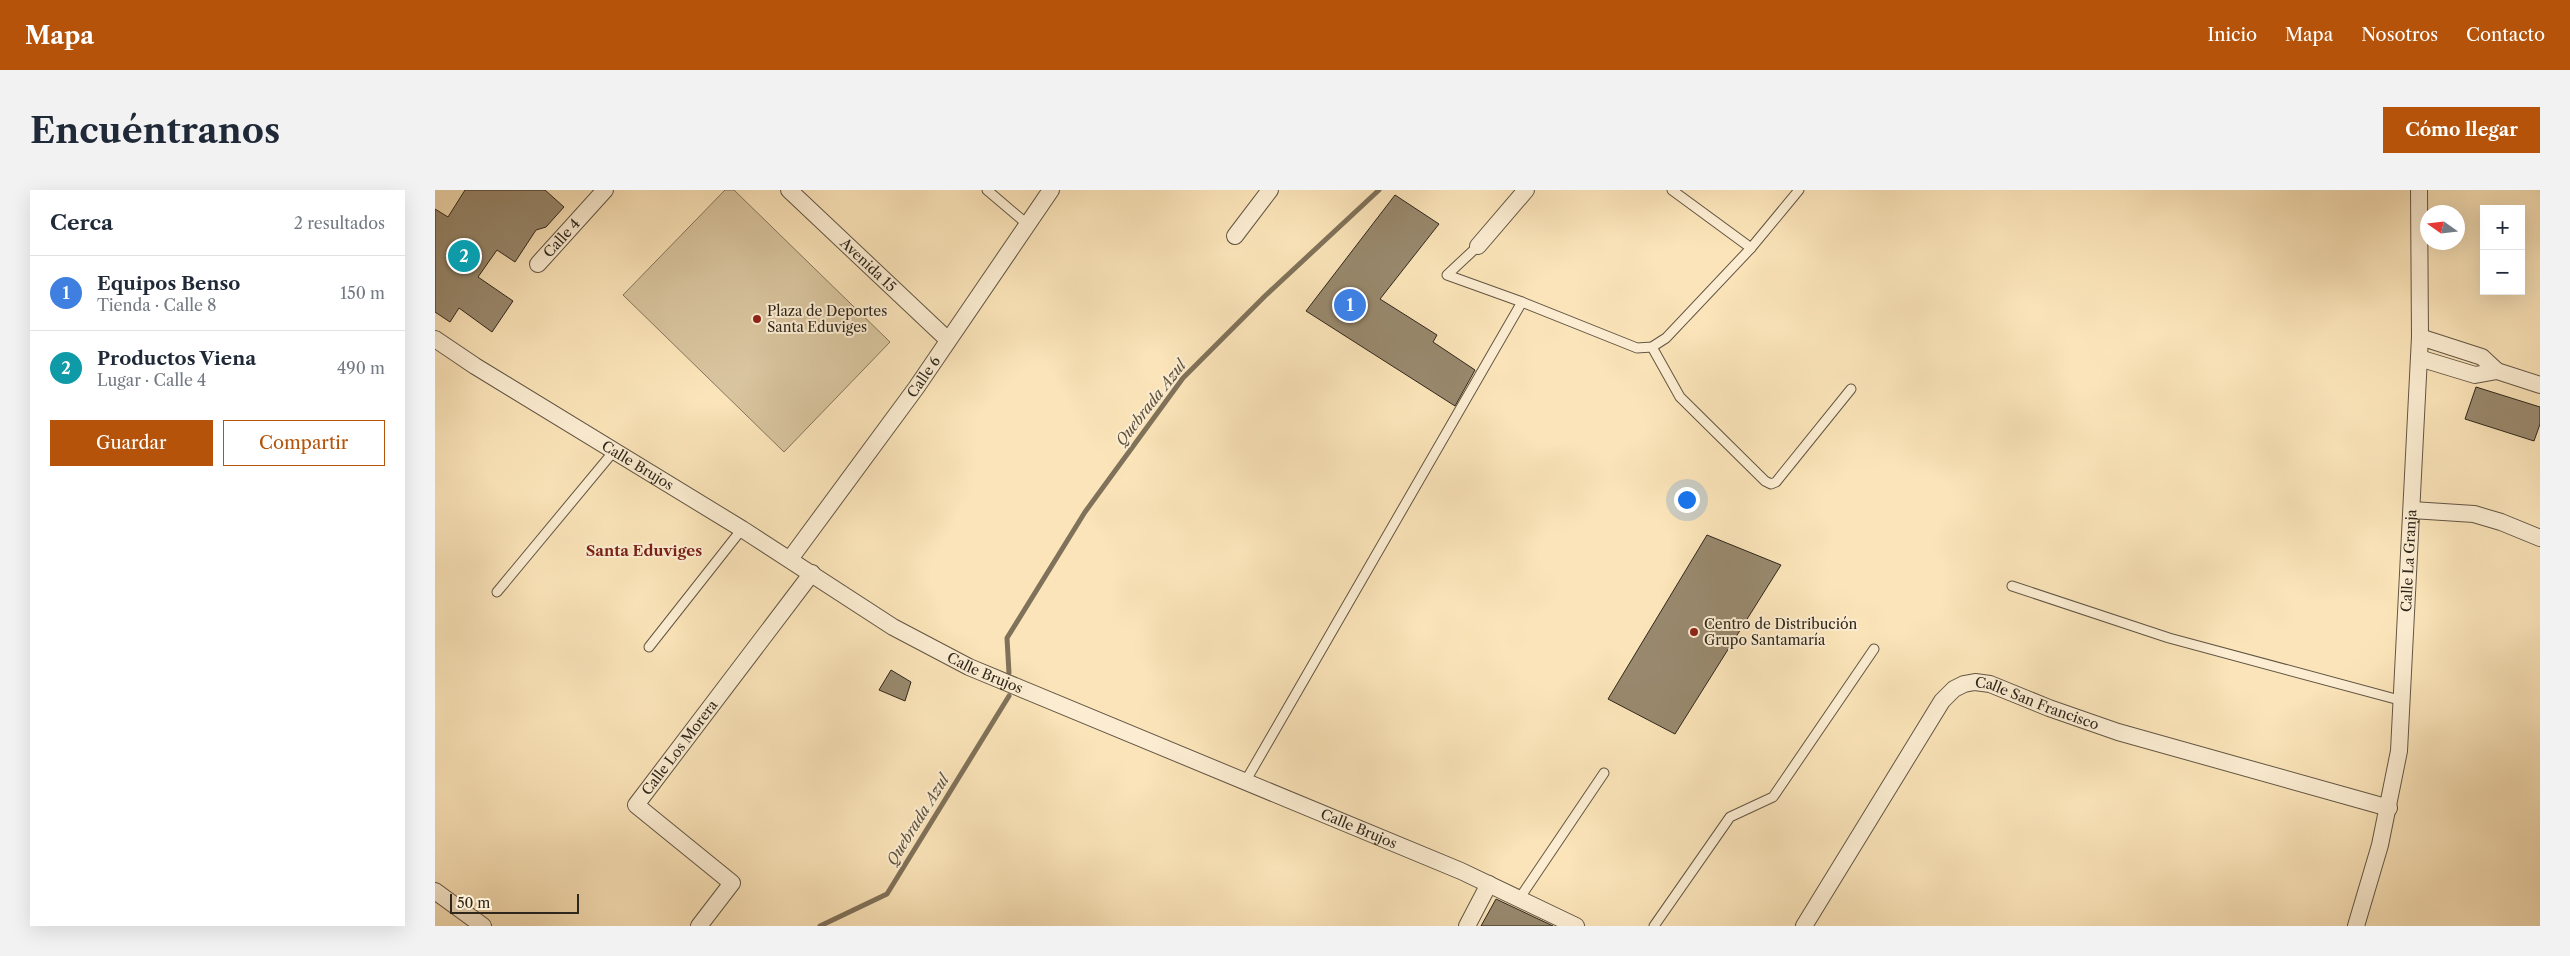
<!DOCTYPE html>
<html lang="es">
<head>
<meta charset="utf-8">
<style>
  body { margin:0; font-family:"Libre Caslon Text",serif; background:#f2f2f3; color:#1f2937 }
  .controls { position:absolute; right:15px; top:15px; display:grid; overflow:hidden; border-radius:0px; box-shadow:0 5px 20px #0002 }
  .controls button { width:45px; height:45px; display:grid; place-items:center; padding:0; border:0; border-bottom:1px solid #e0e1e3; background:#fff; color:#1f2937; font:25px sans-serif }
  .compass { position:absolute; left:1985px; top:15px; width:45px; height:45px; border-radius:50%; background:#fff; box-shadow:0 5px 20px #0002; rotate:284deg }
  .scale { position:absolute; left:15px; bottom:12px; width:129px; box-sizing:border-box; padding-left:5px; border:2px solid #2f271c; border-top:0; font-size:14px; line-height:18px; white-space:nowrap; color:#2f271c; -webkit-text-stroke:4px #fcedd2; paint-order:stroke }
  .you { position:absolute; left:1251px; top:309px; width:18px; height:18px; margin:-12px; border:4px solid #fff; border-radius:50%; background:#1a73e8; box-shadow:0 0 0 8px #1a73e833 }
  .badge { display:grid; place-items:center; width:32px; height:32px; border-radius:50%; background:#b45309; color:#fff; font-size:16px; font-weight:700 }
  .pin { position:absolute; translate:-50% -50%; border:2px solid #fff; box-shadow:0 1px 5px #0006 }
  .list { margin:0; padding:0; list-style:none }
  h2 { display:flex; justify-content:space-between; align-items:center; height:65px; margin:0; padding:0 20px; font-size:21px }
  h2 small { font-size:16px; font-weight:400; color:#747a83 }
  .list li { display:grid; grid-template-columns:32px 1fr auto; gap:15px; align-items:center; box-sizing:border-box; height:75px; padding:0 20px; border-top:1px solid #e0e1e3 }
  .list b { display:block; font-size:19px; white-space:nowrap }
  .list p { margin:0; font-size:16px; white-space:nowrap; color:#747a83 }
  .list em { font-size:16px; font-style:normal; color:#747a83 }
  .actions { display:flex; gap:10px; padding:15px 20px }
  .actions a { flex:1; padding:11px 0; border:1px solid #b45309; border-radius:0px; text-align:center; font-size:18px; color:#b45309 }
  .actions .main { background:#b45309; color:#fff }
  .map { position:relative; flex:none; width:2105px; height:736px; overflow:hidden; border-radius:0px }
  header { display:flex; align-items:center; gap:30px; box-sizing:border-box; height:70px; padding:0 25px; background:#b45309; color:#fff }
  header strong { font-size:24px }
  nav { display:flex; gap:28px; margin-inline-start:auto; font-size:18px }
  .intro { display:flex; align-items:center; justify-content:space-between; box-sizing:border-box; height:120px; padding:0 30px }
  h1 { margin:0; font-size:35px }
  .button { padding:12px 22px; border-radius:0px; background:#b45309; color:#fff; font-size:18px; font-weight:700 }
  main { display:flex; gap:30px; padding:0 30px }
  aside { flex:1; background:#fff; border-radius:0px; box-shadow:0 5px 20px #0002 }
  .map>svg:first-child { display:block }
  .green { fill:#d8c49e; stroke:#84765d }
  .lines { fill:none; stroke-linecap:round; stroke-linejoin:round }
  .stream { stroke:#80725a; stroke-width:5 }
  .building { fill:#99896e; stroke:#2f271c }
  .service-casing { stroke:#625643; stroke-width:11 }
  .minor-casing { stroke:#625643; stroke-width:18 }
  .service { stroke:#fcedd2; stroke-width:9 }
  .minor { stroke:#fcedd2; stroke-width:16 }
  .poi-dot { fill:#8f2418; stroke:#fcedd2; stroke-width:2 }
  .labels { text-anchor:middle; stroke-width:4; stroke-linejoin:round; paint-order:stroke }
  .street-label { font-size:14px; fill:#2f271c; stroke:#fcedd2 }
  .poi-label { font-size:14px; fill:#2f271c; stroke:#fcedd2; text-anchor:start }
  .water-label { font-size:15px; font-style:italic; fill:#5e5340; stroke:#fcedd2 }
  .neighbourhood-label { font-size:15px; font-weight:bold; fill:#7a1f14; stroke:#fcedd2 }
</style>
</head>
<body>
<header>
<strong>Mapa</strong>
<nav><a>Inicio</a><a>Mapa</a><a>Nosotros</a><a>Contacto</a></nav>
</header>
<div class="intro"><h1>Encuéntranos</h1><a class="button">Cómo llegar</a></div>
<main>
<aside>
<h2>Cerca<small>2 resultados</small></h2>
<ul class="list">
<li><span class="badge" style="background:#3f7fe0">1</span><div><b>Equipos Benso</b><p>Tienda · Calle 8</p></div><em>150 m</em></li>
<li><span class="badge" style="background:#0f9aa8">2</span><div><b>Productos Viena</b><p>Lugar · Calle 4</p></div><em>490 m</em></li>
</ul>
<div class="actions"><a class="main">Guardar</a><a>Compartir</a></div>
</aside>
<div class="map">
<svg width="2105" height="736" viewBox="0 0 2105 736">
  <rect width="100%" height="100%" fill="#fbe4b9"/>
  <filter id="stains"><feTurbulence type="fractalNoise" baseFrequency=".004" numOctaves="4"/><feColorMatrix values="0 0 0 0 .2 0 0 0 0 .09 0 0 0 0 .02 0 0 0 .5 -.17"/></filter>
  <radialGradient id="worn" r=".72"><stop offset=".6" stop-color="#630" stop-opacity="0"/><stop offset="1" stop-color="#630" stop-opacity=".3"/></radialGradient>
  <path class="green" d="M290 0H299L455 152 349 262 188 105Z"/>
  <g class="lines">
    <g class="stream">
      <path d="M574 483 572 448 650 322 748 188 830 106 944 0"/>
      <path d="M385 736 452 704 574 506"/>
    </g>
  </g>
  <g class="building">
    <path d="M30 0H110L129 17 111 37 101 40 80 72 62 60 43 87 78 111 57 142 24 118 15 132 0 122V19L13 27Z"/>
    <path d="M960 5 1004 34 945 109 1002 145 998 152 1040 180 1020 216 871 121Z"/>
    <path d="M2041 197 2105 217V234L2099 251 2030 229Z"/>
    <path d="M1272 345 1346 375 1240 544 1173 509Z"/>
    <path d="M456 480 476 492 470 511 444 500Z"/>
    <path d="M1061 709 1118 736H1046Z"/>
  </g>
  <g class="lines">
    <defs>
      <g id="service">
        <path d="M552 0 592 34"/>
        <path d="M1237 0 1316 58"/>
        <path d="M1043 56 1012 85 1087 112 1202 158 1217 157 1231 148 1316 58 1364 0"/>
        <path d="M1217 157 1245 207 1330 291 1336 294 1341 292 1416 199"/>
        <path d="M1577 396 1734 448 1968 511"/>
        <path d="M62 402 179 261"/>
        <path d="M214 457 307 339"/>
        <path d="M810 592 1087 112"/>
        <path d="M1084 709 1169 583"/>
        <path d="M1219 736 1295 627 1338 607 1439 459"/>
      </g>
      <g id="minor">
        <path id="s1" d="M354 0 513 150"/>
        <path d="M800 46 835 0"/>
        <path d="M1043 56 1091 0"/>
        <path id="s2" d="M103 74 170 0"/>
        <path d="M1985 147 2047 167 2062 181 2105 195"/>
        <path id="s3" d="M0 149 40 176 307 339 458 437 534 477 1026 681 1141 736"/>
        <path d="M1984 168 2040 185 2062 181"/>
        <path d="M1977 320 2039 324 2066 332 2105 348"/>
        <path id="s4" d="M355 369 481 198 616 0"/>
        <path d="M0 701 48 736"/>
        <path id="s5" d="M264 736 297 693 201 615 377 383"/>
        <path d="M1032 736 1054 694"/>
        <path id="s6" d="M1369 736 1507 511 1519 499 1529 494 1540 492 1555 494 1614 518 1683 542 1954 618"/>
        <path id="s7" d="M1921 736 1945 655 1964 561 1985 147 1984 0"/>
      </g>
    </defs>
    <use href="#service" class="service-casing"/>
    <use href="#minor" class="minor-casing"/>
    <use href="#service" class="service"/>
    <use href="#minor" class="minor"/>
  </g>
  <g class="poi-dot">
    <circle cx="322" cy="129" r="5"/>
    <circle cx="1259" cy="442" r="5"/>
  </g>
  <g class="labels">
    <g class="street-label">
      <text dy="5" stroke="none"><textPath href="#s2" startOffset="35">Calle 4</textPath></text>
      <text dy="5" stroke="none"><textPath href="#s1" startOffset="109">Avenida 15</textPath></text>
      <text dy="5" stroke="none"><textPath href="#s4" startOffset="226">Calle 6</textPath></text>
      <text dy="5" stroke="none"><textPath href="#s3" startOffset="239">Calle Brujos</textPath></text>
      <text dy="5" stroke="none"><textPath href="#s7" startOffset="371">Calle La Granja</textPath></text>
      <text dy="5" stroke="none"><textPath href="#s3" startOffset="644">Calle Brujos</textPath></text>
      <text dy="5" stroke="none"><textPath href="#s6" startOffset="369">Calle San Francisco</textPath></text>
      <text dy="5" stroke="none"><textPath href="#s5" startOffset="250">Calle Los Morera</textPath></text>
      <text dy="5" stroke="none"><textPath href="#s3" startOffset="1049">Calle Brujos</textPath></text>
    </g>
    <g class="poi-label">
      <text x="332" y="126">Plaza de Deportes<tspan x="332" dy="16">Santa Eduviges</tspan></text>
      <text x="1269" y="439">Centro de Distribución<tspan x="1269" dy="16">Grupo Santamaría</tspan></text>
    </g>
    <g class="water-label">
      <text transform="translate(716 213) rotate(-52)" y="5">Quebrada Azul</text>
      <text transform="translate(483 630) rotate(-58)" y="5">Quebrada Azul</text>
    </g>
    <g class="neighbourhood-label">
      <text x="209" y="366">Santa Eduviges</text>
    </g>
  </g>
  <rect width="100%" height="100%" filter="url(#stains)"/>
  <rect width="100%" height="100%" fill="url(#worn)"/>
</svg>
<div class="controls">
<button>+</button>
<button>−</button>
</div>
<svg class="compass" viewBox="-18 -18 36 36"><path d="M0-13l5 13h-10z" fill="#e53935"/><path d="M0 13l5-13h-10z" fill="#747a83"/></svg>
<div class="scale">50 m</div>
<div class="you"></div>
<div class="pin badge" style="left:915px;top:115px;background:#3f7fe0">1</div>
<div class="pin badge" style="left:29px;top:66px;background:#0f9aa8">2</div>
</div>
</main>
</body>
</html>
